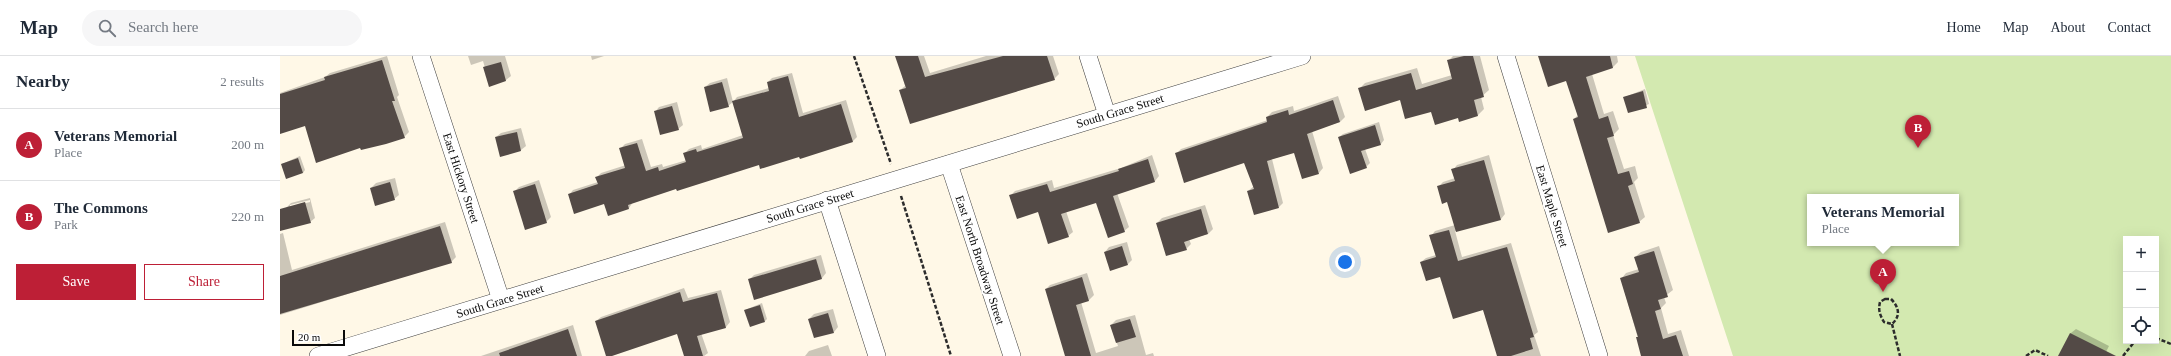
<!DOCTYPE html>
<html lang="en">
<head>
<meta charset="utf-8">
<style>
  body { margin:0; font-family:Georgia,serif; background:#f6f6f7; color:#1f2937 }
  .controls { position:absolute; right:12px; bottom:12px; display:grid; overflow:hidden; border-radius:0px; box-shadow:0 4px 16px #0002 }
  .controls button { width:36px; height:36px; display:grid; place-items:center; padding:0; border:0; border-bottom:1px solid #e0e1e3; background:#fff; color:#1f2937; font:20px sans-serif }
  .scale { position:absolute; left:12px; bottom:10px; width:53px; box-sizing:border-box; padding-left:4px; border:2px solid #0a0a0a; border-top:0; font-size:11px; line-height:14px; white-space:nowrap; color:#0a0a0a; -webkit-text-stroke:3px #fff; paint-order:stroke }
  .you { position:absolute; left:1065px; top:206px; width:14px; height:14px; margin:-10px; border:3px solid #fff; border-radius:50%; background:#1a73e8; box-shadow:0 0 0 6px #1a73e833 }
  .badge { display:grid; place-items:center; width:26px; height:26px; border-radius:50%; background:#bd1f36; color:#fff; font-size:13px; font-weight:700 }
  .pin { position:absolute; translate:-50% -33px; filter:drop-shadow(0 1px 2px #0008) }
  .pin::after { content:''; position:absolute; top:21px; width:14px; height:12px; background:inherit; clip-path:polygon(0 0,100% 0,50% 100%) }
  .popup { position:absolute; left:1527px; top:138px; width:152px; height:52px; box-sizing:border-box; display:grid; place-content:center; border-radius:0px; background:#fff; filter:drop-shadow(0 1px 3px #0005); font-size:13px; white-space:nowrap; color:#747a83 }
  .popup b { font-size:15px; color:#1f2937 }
  .popup::after { content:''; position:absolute; left:50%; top:100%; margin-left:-8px; border:8px solid transparent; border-top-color:#fff }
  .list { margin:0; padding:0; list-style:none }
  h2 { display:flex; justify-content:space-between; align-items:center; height:52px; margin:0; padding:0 16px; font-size:17px }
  h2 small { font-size:13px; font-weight:400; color:#747a83 }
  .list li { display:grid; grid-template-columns:26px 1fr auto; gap:12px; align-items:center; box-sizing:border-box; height:72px; padding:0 16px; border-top:1px solid #e0e1e3 }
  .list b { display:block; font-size:15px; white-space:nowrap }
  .list p { margin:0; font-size:13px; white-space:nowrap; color:#747a83 }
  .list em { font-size:13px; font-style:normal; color:#747a83 }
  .actions { display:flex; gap:8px; padding:12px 16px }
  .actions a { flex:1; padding:9px 0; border:1px solid #bd1f36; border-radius:0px; text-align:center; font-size:14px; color:#bd1f36 }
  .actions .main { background:#bd1f36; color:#fff }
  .icon { flex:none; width:22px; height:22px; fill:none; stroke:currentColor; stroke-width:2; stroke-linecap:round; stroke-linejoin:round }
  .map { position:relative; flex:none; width:1891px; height:300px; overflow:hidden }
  header { display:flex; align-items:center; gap:24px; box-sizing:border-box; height:56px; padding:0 20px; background:#fff; border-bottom:1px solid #e0e1e3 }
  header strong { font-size:19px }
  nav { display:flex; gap:22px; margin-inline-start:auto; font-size:14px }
  .search { width:280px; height:36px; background:#f6f6f7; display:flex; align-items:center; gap:10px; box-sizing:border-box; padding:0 14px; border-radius:22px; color:#747a83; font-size:15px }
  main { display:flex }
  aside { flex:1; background:#fff }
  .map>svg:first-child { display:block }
  .green { fill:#d3e9b0; fill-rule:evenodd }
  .shadow { fill:#0003; fill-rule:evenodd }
  .building { fill:#534a46 }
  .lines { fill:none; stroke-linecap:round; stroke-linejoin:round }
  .minor-casing { stroke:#3d3d3d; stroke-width:18 }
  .path { stroke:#2c2c2c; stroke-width:2.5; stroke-dasharray:4 2; stroke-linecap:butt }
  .minor { stroke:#fff; stroke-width:17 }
  .labels { text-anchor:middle; stroke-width:4; stroke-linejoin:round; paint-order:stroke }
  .street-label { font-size:12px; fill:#0a0a0a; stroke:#fff }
</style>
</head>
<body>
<header>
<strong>Map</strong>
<div class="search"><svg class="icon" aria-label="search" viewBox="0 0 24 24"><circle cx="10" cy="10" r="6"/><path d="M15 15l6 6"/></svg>Search here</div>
<nav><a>Home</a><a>Map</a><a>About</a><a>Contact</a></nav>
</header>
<main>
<aside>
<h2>Nearby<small>2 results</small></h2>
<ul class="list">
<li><span class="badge">A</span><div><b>Veterans Memorial</b><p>Place</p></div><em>200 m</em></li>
<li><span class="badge">B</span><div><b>The Commons</b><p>Park</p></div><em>220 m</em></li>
</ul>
<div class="actions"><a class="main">Save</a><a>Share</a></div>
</aside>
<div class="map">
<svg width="1891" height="300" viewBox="0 0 1891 300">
  <rect width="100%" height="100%" fill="#fff8e7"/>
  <path class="green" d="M1355 0H1891V300H1453ZM1530 141H1676V187H1530ZM1846 183H1876V285H1846Z"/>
  <g class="shadow">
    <path d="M107 0 119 39 117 41 129 76 124 81 81 91 26 69 0 77V37L45 21 50 17Z"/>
    <path d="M188 0H225L231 20 226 24 210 29 203 5 191 9Z"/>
    <path d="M311 0H324L312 4Z"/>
    <path d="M617 0H644L650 17 706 0H773L779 18 774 23 620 34 625 30Z"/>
    <path d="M1173 0H1200L1209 34 1201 41 1204 53 1198 59 1179 61 1152 54 1120 43 1079 33 1085 27 1137 12 1142 28 1172 19 1168 5Z"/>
    <path d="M1259 0H1337L1338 6 1333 11 1312 18 1324 58 1333 55 1339 73 1333 79 1344 113 1355 110 1358 122 1354 126 1365 161 1359 166 1294 63 1298 59 1287 24Z"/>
    <path d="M512 17 523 57 566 44 577 81 573 85 520 102V100L479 108 397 132 353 146 349 152 328 158 325 147 289 139 293 134 318 126 317 121 321 117 346 109 340 93 345 88 362 83 371 111 382 108 383 111 407 104 405 97 409 93 421 89 422 93 463 79 453 46 457 41 489 32 488 26 492 22Z"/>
    <path d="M447 22 453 46 448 50 425 31 430 27Z"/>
    <path d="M1365 33 1369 48 1349 56 1345 41Z"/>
    <path d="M1058 40 1065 61 1060 66 1032 75 1043 112 1039 117 1015 96 992 103 1003 147 999 151 968 135 974 130 965 106 896 98 901 93 988 64 987 61 992 56 1013 50 1014 55Z"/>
    <path d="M397 46 403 69 398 73 375 56 379 51Z"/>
    <path d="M1099 66 1104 84 1101 88 1085 93 1090 107 1086 111 1059 81 1063 78Z"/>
    <path d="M241 72 246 90 241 94 221 99 216 81 221 77Z"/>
    <path d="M872 99 879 120 875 125 837 137 849 171 844 175 817 146 786 155 793 176 788 180 758 155 730 140 735 135 772 124 774 132 841 112Z"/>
    <path d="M1209 99 1225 158 1221 163 1175 175 1182 201 1231 187 1258 276 1254 279 1261 300H1218L1203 253 1141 206 1146 202 1156 199 1151 180 1155 175 1175 169 1168 145 1158 131 1163 126 1175 122 1173 114 1177 109Z"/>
    <path d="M20 100 25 114 23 117 2 108Z"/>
    <path d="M115 122 119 139 114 143 91 132 96 127Z"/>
    <path d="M259 124 271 161 266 166 234 136 239 131Z"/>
    <path d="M30 142 35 162 30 166 6 152 11 147ZM30 144V146L10 151V149Z"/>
    <path d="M925 149 933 173 928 178 909 183 911 188 906 193 877 167 882 162Z"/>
    <path d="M165 166 176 201 171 206 0 259V178L3 177 12 214Z"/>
    <path d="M847 186 852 204 848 208 825 196 829 191Z"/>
    <path d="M1379 190 1393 234 1384 241 1386 247 1381 252 1388 278 1401 274 1409 300H1363L1341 223 1346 217 1359 213 1355 201 1361 196Z"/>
    <path d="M541 199 546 217 542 222 469 224 474 219Z"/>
    <path d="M807 217 814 239 809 244 801 246 816 297 838 290 831 269 836 264 855 259 866 299 873 297 874 300H787L766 233 770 229Z"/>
    <path d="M404 232 408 242 441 234 450 266 446 271 421 277 428 297 424 300H405L397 277 327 300 316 265 321 261Z"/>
    <path d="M482 247 487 263 485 265 465 254Z"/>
    <path d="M553 253 558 271 554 276 529 263 534 258Z"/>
    <path d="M293 269 302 300H201Z"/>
    <path d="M1796 273 1829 290 1824 300H1780L1791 277Z"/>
    <path d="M548 289 552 300H525L529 295Z"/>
  </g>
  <g class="building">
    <path d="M615 0H638L645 21 723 0H767L775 24 630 68 619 34 626 32Z"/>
    <path d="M1184 0H1193L1204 41 1194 44 1198 60 1179 66 1178 62 1155 69 1151 56 1125 63 1120 44 1085 55 1078 32 1131 17 1136 34 1172 23 1167 4Z"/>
    <path d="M1258 0H1330L1333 12 1306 21 1319 63 1328 60 1334 80 1327 82 1338 118 1349 115 1353 128 1348 130 1360 167 1328 177 1293 63 1298 61 1286 25 1268 31Z"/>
    <path d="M102 4 115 45H112L125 82 106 88 81 94 80 92 36 107 25 70 0 78V38L45 24 44 21Z"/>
    <path d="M221 6 226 25 209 31 203 11Z"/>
    <path d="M508 20 519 61 561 48 573 86 520 103 519 101 480 113 479 109 397 135 396 133 348 149 349 153 328 160 324 148 294 158 288 138 318 128 315 121 345 112 339 92 357 87 366 115 378 111 379 115 406 106 403 97 416 93 417 96 463 82 452 45 489 35 487 26Z"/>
    <path d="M442 26 449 51 430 56 424 31Z"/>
    <path d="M1363 35 1367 52 1348 57 1343 41Z"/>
    <path d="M1053 44 1060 66 1027 78 1039 118 1022 123 1014 97 987 105 999 152 974 159 967 135 974 133 964 107 904 127 895 97 987 66 986 61 1008 54 1009 59Z"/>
    <path d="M392 50 399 74 380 79 374 55Z"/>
    <path d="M1095 69 1101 89 1081 95 1087 112 1070 118 1058 81Z"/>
    <path d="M237 76 241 95 220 101 215 81Z"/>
    <path d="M18 102 23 117 6 123 1 108Z"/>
    <path d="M868 103 875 126 833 140 845 176 828 182 816 147 781 158 789 181 768 188 758 156 737 163 729 139 767 128 770 136 839 115 838 113Z"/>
    <path d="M1204 104 1221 164 1176 176 1167 146 1162 148 1157 130 1175 125 1171 113Z"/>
    <path d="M110 126 115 144 95 150 90 132Z"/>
    <path d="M255 128 267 167 245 174 233 135Z"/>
    <path d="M25 146 31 167 0 175V153Z"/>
    <path d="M921 153 928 178 904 186 907 194 886 200 876 167Z"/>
    <path d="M160 170 172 207 0 258V220Z"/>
    <path d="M1169 174 1178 205 1227 191 1254 281 1250 282 1253 293 1231 300H1217L1203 254 1173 263 1160 221 1146 225 1140 206 1156 201 1149 179Z"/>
    <path d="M842 190 848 209 830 215 824 196Z"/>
    <path d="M1374 195 1388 241 1378 244 1381 253 1375 255 1383 283 1396 279 1403 300H1361L1356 281H1358L1340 222 1359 216 1354 201Z"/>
    <path d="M536 203 542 223 474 244 468 223Z"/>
    <path d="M802 221 809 245 796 249 811 300H785L765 233Z"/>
    <path d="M400 236 403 246 437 237 446 272 417 280 423 300H404L397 278 332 300H326L315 265Z"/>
    <path d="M480 249 485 266 470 271 464 254Z"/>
    <path d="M548 257 554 277 534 282 528 263Z"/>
    <path d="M850 263 856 281 836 287 830 269Z"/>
    <path d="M288 273 297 300H220L219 297Z"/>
    <path d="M1790 277 1836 300H1778Z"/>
  </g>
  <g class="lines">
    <defs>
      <g id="minor">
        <path d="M141 0 221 244"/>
        <path d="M808 0 827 59"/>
        <path d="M1226 0 1319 300"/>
        <path d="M669 108 732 300"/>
        <path d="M547 144 597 300"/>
        <path d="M38 300 1022 0"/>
      </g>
    </defs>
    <use href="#minor" class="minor-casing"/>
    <g class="path">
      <path d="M574 0 611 108"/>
      <path d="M621 140 671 300"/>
      <path d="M1605 243H1611C1619 251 1621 260 1612 268L1604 266C1600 259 1598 255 1600 246Z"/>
      <path d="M1612 268 1620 300"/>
      <path d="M1876 282 1891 288"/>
      <path d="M1746 300 1755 294 1768 300"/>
      <path d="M1843 300 1855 285"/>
    </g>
    <use href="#minor" class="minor"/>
  </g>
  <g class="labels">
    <g class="street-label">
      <text transform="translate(840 55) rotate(-17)" y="4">South Grace Street</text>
      <text transform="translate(181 122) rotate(72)" y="4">East Hickory Street</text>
      <text transform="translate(530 150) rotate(-17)" y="4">South Grace Street</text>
      <text transform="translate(1272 150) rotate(73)" y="4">East Maple Street</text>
      <text transform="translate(700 204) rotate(72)" y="4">East North Broadway Street</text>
      <text transform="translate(220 245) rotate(-17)" y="4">South Grace Street</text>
    </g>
  </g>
</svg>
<div class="controls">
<button>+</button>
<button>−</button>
<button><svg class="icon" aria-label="locate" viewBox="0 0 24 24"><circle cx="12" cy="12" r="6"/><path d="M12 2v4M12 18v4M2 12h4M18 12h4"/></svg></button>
</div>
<div class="scale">20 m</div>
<div class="you"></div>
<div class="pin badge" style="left:1603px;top:236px">A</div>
<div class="popup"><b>Veterans Memorial</b>Place</div>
<div class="pin badge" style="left:1638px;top:92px">B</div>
</div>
</main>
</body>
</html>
